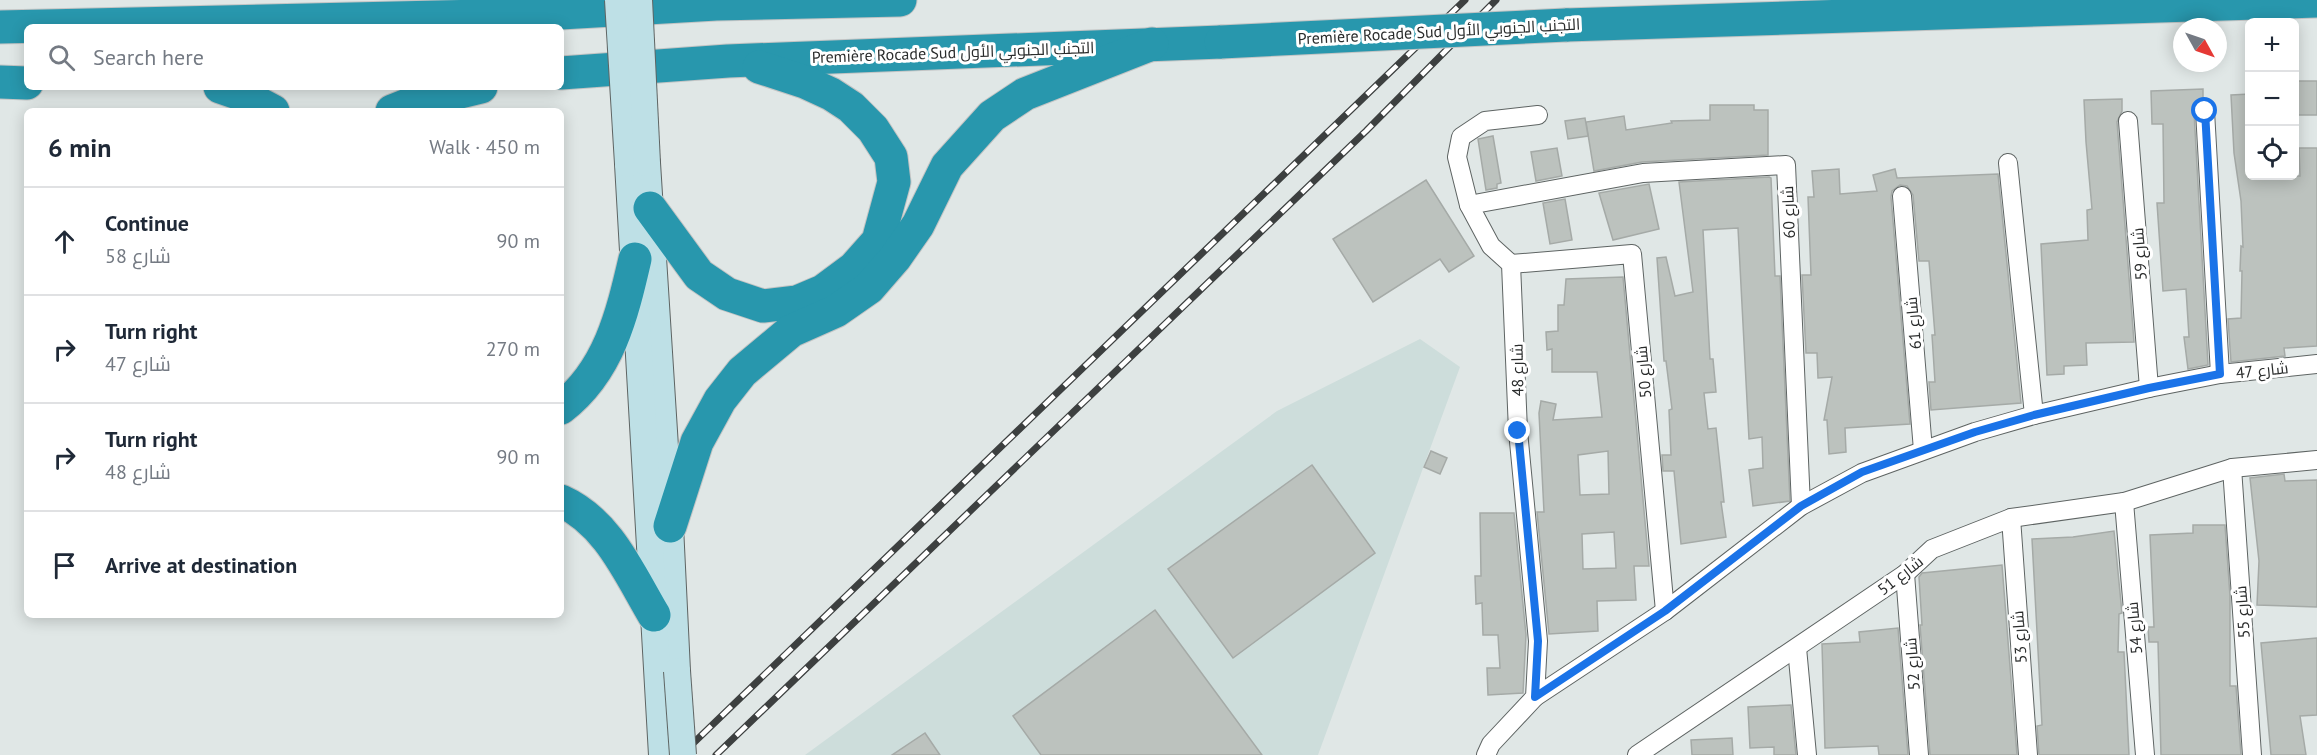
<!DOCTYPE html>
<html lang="en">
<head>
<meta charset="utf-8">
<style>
  body { margin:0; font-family:"PT Sans",Cairo,sans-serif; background:#f2f2f3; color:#1f2937 }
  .controls { position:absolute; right:18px; top:18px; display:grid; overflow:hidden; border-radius:9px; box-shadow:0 3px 15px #0003 }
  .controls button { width:54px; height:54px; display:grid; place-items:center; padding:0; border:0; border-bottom:2px solid #e0e1e3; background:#fff; color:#1f2937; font:30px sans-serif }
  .compass { position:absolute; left:2173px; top:18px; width:54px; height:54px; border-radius:50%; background:#fff; box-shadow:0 3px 15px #0003; rotate:130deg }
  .stop { position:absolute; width:18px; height:18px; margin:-14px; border:4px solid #1a73e8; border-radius:50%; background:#fff }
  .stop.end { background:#1a73e8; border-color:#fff; box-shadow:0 2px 6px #0008 }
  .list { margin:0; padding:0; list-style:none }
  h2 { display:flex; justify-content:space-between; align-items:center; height:78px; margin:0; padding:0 24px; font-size:26px }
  h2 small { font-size:20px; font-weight:400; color:#747a83 }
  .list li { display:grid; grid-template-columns:39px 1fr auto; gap:18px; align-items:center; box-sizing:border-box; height:108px; padding:0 24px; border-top:2px solid #e0e1e3 }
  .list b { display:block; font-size:22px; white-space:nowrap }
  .list p { margin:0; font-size:20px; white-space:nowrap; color:#747a83 }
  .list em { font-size:20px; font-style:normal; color:#747a83 }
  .icon { flex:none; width:33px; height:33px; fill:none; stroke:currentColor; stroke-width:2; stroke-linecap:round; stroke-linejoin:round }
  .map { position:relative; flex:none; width:2317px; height:755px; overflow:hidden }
  .search { position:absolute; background:#fff; box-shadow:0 3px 15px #0003; left:24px; top:24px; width:540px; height:66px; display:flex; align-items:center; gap:15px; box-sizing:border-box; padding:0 21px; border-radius:9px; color:#747a83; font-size:22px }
  .panel { position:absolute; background:#fff; box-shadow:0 3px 15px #0003; left:24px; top:108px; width:540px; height:510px; border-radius:9px }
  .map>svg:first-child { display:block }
  .built { fill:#cddddb }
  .building { fill:#bcc2be; stroke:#a5aaa7; stroke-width:1.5; fill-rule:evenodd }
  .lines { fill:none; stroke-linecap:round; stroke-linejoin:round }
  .minor-casing { stroke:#5e6463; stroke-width:20 }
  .secondary-casing { stroke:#5e6463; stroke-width:28 }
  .motorway-casing { stroke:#c3c4c4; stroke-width:35 }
  .minor { stroke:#fff; stroke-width:18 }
  .secondary { stroke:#bee0e6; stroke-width:26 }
  .motorway { stroke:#2897ad; stroke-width:33 }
  .rail-casing { stroke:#3d4040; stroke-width:7 }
  .rail { stroke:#fff; stroke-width:4.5; stroke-dasharray:14; stroke-linecap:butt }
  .secondary-bridge-casing { stroke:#5e6463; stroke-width:28; stroke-linecap:butt }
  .motorway-bridge-casing { stroke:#c3c4c4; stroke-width:35; stroke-linecap:butt }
  .secondary-bridge { stroke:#bee0e6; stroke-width:26 }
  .motorway-bridge { stroke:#2897ad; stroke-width:33 }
  .route { stroke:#1a73e8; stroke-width:8 }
  .labels { text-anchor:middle; stroke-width:6; stroke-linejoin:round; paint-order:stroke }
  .street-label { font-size:16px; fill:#2a2c2c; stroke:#fff }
</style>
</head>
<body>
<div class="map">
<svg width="2317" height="755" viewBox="0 0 2317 755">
  <rect width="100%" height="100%" fill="#e0e7e6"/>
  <path class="built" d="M1420 339 1460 367 1318 755H805L1277 411Z"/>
  <g class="building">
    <rect x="2295" y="81" width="22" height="34"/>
    <path d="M2203 89V100L2195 105 2194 112 2208 365 2188 369 2184 337H2189L2186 289 2163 291 2157 203H2164L2163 124H2152L2151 91Z"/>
    <path d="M2250 94V176H2300L2299 148H2317V346L2284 348 2285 356 2231 362 2228 319 2241 318 2242 271H2240L2241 246 2243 247 2241 201 2234 153 2231 95Z"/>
    <path d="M2122 99V111L2117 122 2134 342 2086 343 2087 365 2064 366V374L2047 375 2041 244 2088 240 2087 210 2092 209 2086 142 2084 100Z"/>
    <path d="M1710 105H1754V110H1768V155L1642 162 1594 171 1586 122 1624 116 1626 130 1672 123 1671 121 1710 120Z"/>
    <path d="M1585 118 1588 136 1568 139 1565 121Z"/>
    <path d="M1493 136 1501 183 1497 184V188L1486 190 1478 139Z"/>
    <path d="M1557 148 1562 176 1536 181 1531 152Z"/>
    <path d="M1839 169 1840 194 1877 191 1873 175 1895 169 1897 178 1998 174 2021 403 1931 410 1929 382H1935L1932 335H1935L1929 261H1919L1913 195 1907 186 1900 185 1892 191 1891 197 1910 424 1845 428 1846 452 1829 454 1827 420H1824L1832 377 1818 378 1817 353H1806L1802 275H1811L1808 197H1814L1812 171Z"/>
    <path d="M1769 177 1771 178 1775 276H1780L1790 501 1753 506 1749 470 1763 468 1762 437 1749 439 1738 228 1703 230 1710 359H1713L1716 392 1704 393 1708 429 1716 428 1724 502H1721L1726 537 1681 544 1674 471H1663L1662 455H1671L1669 410 1672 409 1666 361H1664L1657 258 1666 257 1675 296 1693 292 1679 182Z"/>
    <path d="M1426 180 1474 256 1449 272 1440 259 1373 302 1333 239Z"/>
    <path d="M1649 184 1659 229 1613 240 1599 193Z"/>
    <path d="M1565 199 1572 240 1550 244 1543 203Z"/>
    <path d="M1623 277 1649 566H1634L1636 600 1597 601 1598 631 1549 634 1537 512H1544L1539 413 1541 401 1556 404 1553 420 1602 417 1597 372H1552V349L1547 350 1546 332 1558 331V305H1564L1566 279ZM1608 451 1609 494 1580 495 1578 455ZM1614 532 1616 568 1583 569 1582 534Z"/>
    <path d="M1431 451 1447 458 1440 474 1424 467Z"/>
    <path d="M1312 465 1375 553 1233 658 1168 569Z"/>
    <path d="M2284 474 2285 481 2317 480V607L2257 605 2259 561 2250 478Z"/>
    <path d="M1480 513H1514L1526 635 1523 693 1488 695 1487 668H1500L1498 635H1483L1482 603 1476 604 1475 576H1481Z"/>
    <path d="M2193 525H2225L2230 596V686H2236L2241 755H2161L2158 642H2149L2148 627H2154L2150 535 2193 533Z"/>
    <path d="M2114 531 2122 613 2119 614 2118 652H2124L2129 755H2039L2037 726 2042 725 2032 539 2073 537Z"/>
    <path d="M2002 565 2017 755H1930L1920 625H1922L1919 577 1922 573Z"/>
    <path d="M1155 610 1262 755H1041L1013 716Z"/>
    <path d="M1898 628 1908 755H1879L1878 746 1825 748 1822 644 1860 642 1859 632Z"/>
    <path d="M2317 638V715L2300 716 2306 755H2271L2261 643Z"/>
    <path d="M1791 705 1796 755H1774V747L1750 748 1748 707Z"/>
    <path d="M925 733 940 755H892Z"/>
    <path d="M1732 738 1733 755H1692L1691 740Z"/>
  </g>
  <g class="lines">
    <defs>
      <g id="minor">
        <path d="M2205 111 2220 374"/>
        <path d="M2128 121 2149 388"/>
        <path d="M2008 163 2034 415"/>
        <path d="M1902 196 1923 450"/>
        <path d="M1469 205 1643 173 1786 165 1801 506"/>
        <path d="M1511 264 1632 254 1665 611"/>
        <path d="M2232 468 2252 755"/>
        <path d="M2124 502 2145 755"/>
        <path d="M2011 518 2028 755"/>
        <path d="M1905 574 1919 755"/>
        <path d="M1797 648 1807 755"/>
        <path d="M1535 697 1665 611 1801 506 1862 473 1975 432 2034 415 2149 388 2220 374 2317 364"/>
        <path d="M1486 755 1491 744 1535 697 1538 641 1518 431 1511 264 1491 246 1469 205 1457 157 1461 137 1485 121 1538 115"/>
        <path d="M1637 755 1905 574 1932 549 2011 518 2124 502 2232 468 2317 460"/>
      </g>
      <g id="secondary">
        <path d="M647 163 670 526 677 671"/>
        <path d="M628 164 662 755"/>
      </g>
      <g id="motorway">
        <path d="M1566 25 2317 1"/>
        <path d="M0 27 526 15 716 4 900 0"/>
        <path d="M561 73 728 61 1221 42"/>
        <path d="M0 82 27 83"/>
        <path d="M220 87 243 95 273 111"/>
        <path d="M392 111 407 105 481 87"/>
        <path d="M650 208 699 275 727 294 763 306 797 302 823 291 854 268 878 241 894 182 891 157 873 129 851 107 831 94 805 82 759 67"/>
        <path d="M561 408C609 371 622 315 635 259"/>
        <path d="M561 501C608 522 629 573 654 615"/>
        <path d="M670 526 697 442 720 400 742 372 791 331 836 311 869 288 895 258 918 225 947 166 992 116 1025 94 1152 44"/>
      </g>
    </defs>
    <use href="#minor" class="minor-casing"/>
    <use href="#secondary" class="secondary-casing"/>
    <use href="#motorway" class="motorway-casing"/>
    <use href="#minor" class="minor"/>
    <use href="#secondary" class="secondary"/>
    <use href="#motorway" class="motorway"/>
    <defs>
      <g id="rail">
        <path d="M681 755 1465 0"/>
        <path d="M716 755 1366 131 1496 0"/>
      </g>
    </defs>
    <use href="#rail" class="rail-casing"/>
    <use href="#rail" class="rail"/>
    <defs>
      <g id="secondary-bridge">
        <path d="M618 0 628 164"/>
        <path d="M639 0 647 163"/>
        <path d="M677 671 683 755"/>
      </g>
      <path id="motorway-bridge" d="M1221 42 1566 25"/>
    </defs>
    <use href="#secondary-bridge" class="secondary-bridge-casing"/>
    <use href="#motorway-bridge" class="motorway-bridge-casing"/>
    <use href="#secondary-bridge" class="secondary-bridge"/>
    <use href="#motorway-bridge" class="motorway-bridge"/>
  </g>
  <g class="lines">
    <path class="route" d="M1518 431 1538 641 1535 697 1665 611 1801 506 1862 472 1975 432 2034 415 2149 388 2220 374 2205 111"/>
  </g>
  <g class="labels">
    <g class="street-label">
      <text transform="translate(1439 31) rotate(-3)" y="6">Première Rocade Sud التجنب الجنوبي الأول</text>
      <text transform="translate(953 52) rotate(-2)" y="6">Première Rocade Sud التجنب الجنوبي الأول</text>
      <text transform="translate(1788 212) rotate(-92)" y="6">شارع 60</text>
      <text transform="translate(2139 254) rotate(-94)" y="6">شارع 59</text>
      <text transform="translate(1913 323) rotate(-95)" y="6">شارع 61</text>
      <text transform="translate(1517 370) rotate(-91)" y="6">شارع 48</text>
      <text transform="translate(2262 370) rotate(-6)" y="6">شارع 47</text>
      <text transform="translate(1643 372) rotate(-95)" y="6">شارع 50</text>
      <text transform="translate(1900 575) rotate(-38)" y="6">شارع 51</text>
      <text transform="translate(2242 612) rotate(-94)" y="6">شارع 55</text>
      <text transform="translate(2134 628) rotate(-95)" y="6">شارع 54</text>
      <text transform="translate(2019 637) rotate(-94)" y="6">شارع 53</text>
      <text transform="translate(1912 664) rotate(-94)" y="6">شارع 52</text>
    </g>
  </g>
</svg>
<div class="controls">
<button>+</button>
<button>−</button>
<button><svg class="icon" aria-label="locate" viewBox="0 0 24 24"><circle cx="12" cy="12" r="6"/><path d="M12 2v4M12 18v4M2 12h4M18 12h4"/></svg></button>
</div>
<svg class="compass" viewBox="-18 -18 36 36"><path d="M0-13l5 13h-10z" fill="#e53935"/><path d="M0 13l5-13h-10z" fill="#747a83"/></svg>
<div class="stop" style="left:2205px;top:111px"></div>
<div class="stop end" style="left:1518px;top:431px"></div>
<div class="search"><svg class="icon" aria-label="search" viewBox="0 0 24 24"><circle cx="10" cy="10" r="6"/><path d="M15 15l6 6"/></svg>Search here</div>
<section class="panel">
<h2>6 min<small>Walk · 450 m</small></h2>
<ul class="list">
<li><svg class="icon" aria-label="ahead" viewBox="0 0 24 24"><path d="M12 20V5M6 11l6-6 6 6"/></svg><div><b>Continue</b><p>شارع 58</p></div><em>90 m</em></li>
<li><svg class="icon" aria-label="right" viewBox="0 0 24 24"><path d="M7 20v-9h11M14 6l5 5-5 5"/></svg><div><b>Turn right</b><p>شارع 47</p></div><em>270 m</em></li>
<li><svg class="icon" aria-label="right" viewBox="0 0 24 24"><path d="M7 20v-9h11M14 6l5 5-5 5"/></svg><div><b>Turn right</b><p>شارع 48</p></div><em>90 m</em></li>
<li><svg class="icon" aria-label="arrive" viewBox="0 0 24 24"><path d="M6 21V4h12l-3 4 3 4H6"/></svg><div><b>Arrive at destination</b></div></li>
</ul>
</section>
</div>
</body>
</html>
